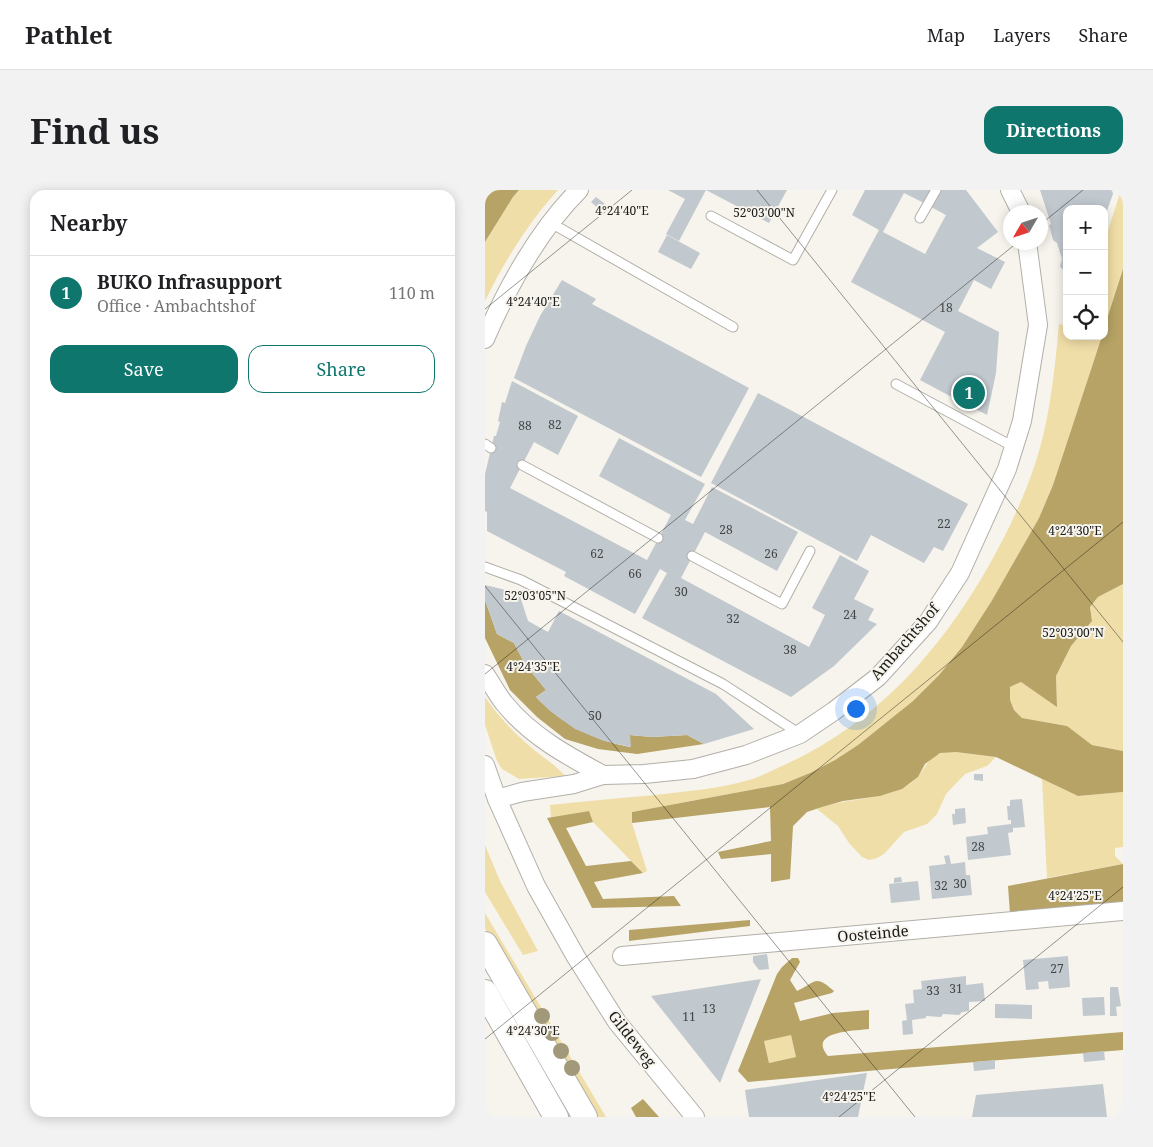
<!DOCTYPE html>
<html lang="en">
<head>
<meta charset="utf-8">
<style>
  body { margin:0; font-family:"Noto Serif",serif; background:#f2f2f2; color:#202124 }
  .controls { position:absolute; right:15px; top:15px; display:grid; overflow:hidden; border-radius:10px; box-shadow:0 2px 12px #0003 }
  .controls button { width:45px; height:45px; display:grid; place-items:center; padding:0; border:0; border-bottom:1px solid #e0e0e0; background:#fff; color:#202124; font:25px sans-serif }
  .compass { position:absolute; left:518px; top:15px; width:45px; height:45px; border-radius:50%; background:#fff; box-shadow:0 2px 12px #0003; rotate:231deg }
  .you { position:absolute; left:370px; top:518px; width:18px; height:18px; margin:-12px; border:4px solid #fff; border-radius:50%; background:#1a73e8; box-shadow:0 0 0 8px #1a73e833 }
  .badge { display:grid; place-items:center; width:32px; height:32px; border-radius:50%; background:#0f766e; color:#fff; font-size:16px; font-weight:700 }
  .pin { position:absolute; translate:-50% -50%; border:2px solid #fff; box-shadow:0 1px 5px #0006 }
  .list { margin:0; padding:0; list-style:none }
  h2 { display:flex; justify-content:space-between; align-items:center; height:65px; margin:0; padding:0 20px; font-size:21px }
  h2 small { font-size:16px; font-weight:400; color:#757577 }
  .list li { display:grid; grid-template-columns:32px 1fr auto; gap:15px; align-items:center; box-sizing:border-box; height:75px; padding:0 20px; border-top:1px solid #e0e0e0 }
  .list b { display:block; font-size:19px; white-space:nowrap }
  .list p { margin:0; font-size:16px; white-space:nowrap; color:#757577 }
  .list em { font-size:16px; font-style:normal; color:#757577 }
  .actions { display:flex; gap:10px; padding:15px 20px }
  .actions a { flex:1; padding:11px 0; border:1px solid #0f766e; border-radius:15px; text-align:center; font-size:18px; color:#0f766e }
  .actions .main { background:#0f766e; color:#fff }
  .icon { flex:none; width:28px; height:28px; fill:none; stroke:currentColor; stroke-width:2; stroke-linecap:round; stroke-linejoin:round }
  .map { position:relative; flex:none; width:638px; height:927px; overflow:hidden; border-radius:15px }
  header { display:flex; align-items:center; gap:30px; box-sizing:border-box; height:70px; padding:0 25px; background:#fff; border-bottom:1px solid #e0e0e0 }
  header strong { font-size:24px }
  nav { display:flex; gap:28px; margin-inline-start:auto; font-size:18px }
  .intro { display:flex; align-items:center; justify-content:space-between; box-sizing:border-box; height:120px; padding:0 30px }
  h1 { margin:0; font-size:35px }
  .button { padding:12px 22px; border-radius:15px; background:#0f766e; color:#fff; font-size:18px; font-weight:700 }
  main { display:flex; gap:30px; padding:0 30px }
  aside { flex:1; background:#fff; border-radius:15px; box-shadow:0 2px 12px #0003 }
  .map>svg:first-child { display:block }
  .green { fill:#f0dea8 }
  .water { fill:#b7a365; fill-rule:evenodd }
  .building { fill:#c1c8ce }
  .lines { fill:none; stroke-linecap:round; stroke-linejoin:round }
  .lane-casing { stroke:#b2afa8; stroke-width:11 }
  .street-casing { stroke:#b2afa8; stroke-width:20 }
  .secondary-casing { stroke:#b2afa8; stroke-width:26 }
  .lane { stroke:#fff; stroke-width:9 }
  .street { stroke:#fff; stroke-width:18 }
  .secondary { stroke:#fff; stroke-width:24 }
  .tree { fill:#a2997b }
  .ticks { fill:none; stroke:#1b1a17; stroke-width:1; stroke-opacity:0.45 }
  .labels { text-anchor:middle; stroke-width:4; stroke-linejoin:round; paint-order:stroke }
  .number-label { font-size:12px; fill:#444645 }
  .street-label { font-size:15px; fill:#1b1a17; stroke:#f6f4ec }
  .ticks-label { font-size:12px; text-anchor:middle; fill:#1b1a17; stroke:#f6f4ec; stroke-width:4; stroke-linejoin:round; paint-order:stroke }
</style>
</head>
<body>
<header>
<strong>Pathlet</strong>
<nav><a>Map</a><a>Layers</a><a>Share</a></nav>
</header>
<div class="intro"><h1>Find us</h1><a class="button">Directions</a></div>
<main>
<aside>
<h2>Nearby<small></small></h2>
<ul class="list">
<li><span class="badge">1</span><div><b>BUKO Infrasupport</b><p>Office · Ambachtshof</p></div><em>110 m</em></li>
</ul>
<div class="actions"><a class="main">Save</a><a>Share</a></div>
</aside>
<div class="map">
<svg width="638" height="927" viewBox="0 0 638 927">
  <rect width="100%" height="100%" fill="#f6f4ec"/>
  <g class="green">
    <path d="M34 0H73C43 33 19 72 0 111V52L28 7Z"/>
    <path d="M636 0H638V79L619 138V53Z"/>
    <path d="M574 134 582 136V146H617L568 295 554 328 506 412 477 457 454 485 428 511 373 555 350 570 325 583 298 594 147 622V633L162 681 158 683 108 632 104 621 66 628 65 615C100 611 136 608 171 605 202 601 234 599 264 590 275 587 286 581 297 576 389 535 454 463 503 377 524 340 543 300 555 258 566 218 570 176 574 134Z"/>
    <path d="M638 394V561L607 555 582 536 537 528 529 520 525 510V497L536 492 572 516 571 486 586 456 607 431 605 417 613 407Z"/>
    <path d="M0 507C13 526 29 543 47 558 58 568 70 574 80 586L34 589 17 579 12 571 0 535Z"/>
    <path d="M471 562 511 567 502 576 480 584 461 604 452 624 442 634 419 642 399 664 392 668 384 670 377 667 364 653 353 636 332 619C359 608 389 611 416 599 421 596 428 592 432 588 440 579 443 567 456 563 460 561 467 562 471 562Z"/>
    <path d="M557 589 593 606 638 602V657L630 658V666L638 674 562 688Z"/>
    <path d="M0 655 15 691 53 761 38 765 0 702Z"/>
    <path d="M0 723 121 927H112L0 738Z"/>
    <path d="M306 844 311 867 284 873 279 851Z"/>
  </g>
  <g class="water">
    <path d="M0 0H34L28 7 0 52Z"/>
    <path d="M638 79V394L613 407 605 417 607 431 586 456 571 486 572 517 536 492 525 497V510L529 520 537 528 582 536 607 555 638 561V602L593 606 511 567 471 562 455 563 440 574 433 587 417 599 395 606 358 611 337 617 322 622 308 636 305 689 286 692V664L236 669 233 662 286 651 285 617 147 633V622L298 594 325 583 350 570 373 555 428 511 454 485 477 457 506 412 554 328 568 295 617 146H619V138Z"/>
    <path d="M0 410 12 444 29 453 40 474 61 500 51 507C77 534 108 550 145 557V545L167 547 202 545 219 554 152 564 113 559 80 549 52 527 25 500 0 448Z"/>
    <path d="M104 621 108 632 81 638 101 676 146 671 158 683 109 692 118 709 189 706 196 716 107 718 62 628Z"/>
    <path d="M638 674V713L525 724 523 696Z"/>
    <path d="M265 730V736L144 751V740Z"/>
    <path d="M307 768H313L315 772 305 790 312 801C332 792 329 784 349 801L347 803 309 813 315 831 348 823 384 820V839C369 841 322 841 343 866L638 842V860L394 880 263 892 253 881 292 784 297 777ZM306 845 311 867 284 873 279 851Z"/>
    <path d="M158 909 174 927H151L146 918Z"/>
  </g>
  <g class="building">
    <path d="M183 0H221L194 51 181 44 200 9Z"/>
    <path d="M221 0H302L284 33Z"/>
    <path d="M380 0H445L439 13 419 3 398 42 440 64 461 25 446 17 455 0H481L513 42 492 58 520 72 506 99 489 90 473 121 514 142 511 183 502 225 483 215 484 213 477 209 476 212 435 190 460 142 366 92 394 40 367 25Z"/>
    <path d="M555 0H627L628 4 620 26 619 19H582V81L577 79 575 76 577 69 572 53 568 50 564 35 566 34Z"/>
    <path d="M111 7 120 14 115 20 106 12Z"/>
    <path d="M182 45 215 63 206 79 173 62Z"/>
    <path d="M77 90 111 109 107 114 264 198 216 287 29 188 41 156 55 126Z"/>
    <path d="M27 191 93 226 73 265 49 252 25 298 162 370 186 325 114 286 134 248 220 294 200 330 208 334 227 297 313 342 292 381 220 342 196 388 324 457 340 425 327 418 355 365 384 381 369 409 389 419 383 430 392 434 349 476 306 507 157 428 182 383 175 379 150 424 79 386 81 382 2 341V322L0 321V284L9 246H11L15 232 13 231 17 212 20 213Z"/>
    <path d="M273 203 483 314 458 361 449 357 439 373 386 345 372 371 226 293Z"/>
    <path d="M0 395 34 403 43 431 63 442 74 421 231 504 269 539 219 554 202 545 167 547 145 545 146 557 119 551 90 539 65 521 51 507 61 500 40 474 29 453 12 444 0 410Z"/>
    <path d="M489 584H498V591L489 590Z"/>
    <path d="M537 609 540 637 528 638V642L523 643 526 665 483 670 481 647 503 644 502 637 526 634V630H523L522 616H525V610Z"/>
    <path d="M480 618 481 633 468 635 467 624H470V619Z"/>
    <path d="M464 665 466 674 480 672 481 685H485L487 705 447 709 444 676 461 674 459 666Z"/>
    <path d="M416 687 417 692 409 693V688Z"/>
    <path d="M433 691 435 710 406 713 404 694Z"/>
    <path d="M282 764 284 779 274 780 268 772V766Z"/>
    <path d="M583 766 585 797 564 799 563 791 553 792 554 799 541 800 538 770Z"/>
    <path d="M481 786V795L498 793 500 811 484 812V821L477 822 474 825 458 824 456 827 441 826V828L427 830 428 844 418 845 417 831 422 830 420 814 429 813 428 800 437 799 436 791Z"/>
    <path d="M276 789 235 893 166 806Z"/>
    <path d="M625 797H633L636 816 631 817 632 826H625Z"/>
    <path d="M619 807 620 825 598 826 597 808Z"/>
    <path d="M510 814 547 815V829L510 828Z"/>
    <path d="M619 861 620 870 599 872 598 863Z"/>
    <path d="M510 870V879L489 881 488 872Z"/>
    <path d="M382 883 373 927H264L260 900Z"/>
    <path d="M618 894 622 927H487L491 905Z"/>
  </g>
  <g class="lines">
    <defs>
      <g id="lane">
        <path d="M226 26 308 70 347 0"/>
        <path d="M435 28 451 0"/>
        <path d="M66 33 248 137"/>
        <path d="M411 194 529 257"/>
        <path d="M0 254 6 258"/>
        <path d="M37 275 173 348"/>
        <path d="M207 366 297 414 325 361"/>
        <path d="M0 377 36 390 238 494 315 544"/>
      </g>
      <g id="street">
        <path d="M525 0 536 22"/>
        <path d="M0 149C23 96 53 41 94 0"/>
        <path d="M0 484C6 493 12 504 19 513 46 546 81 565 118 585"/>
        <path d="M0 575 12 609 37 602 89 594 118 585 159 584 208 579 261 565 315 544 349 521 393 487 443 432 475 383 522 279 537 231 553 135 542 52"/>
        <path d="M12 609 51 696 91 767 132 832 210 927"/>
        <path d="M137 766 638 721"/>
      </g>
      <g id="secondary">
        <path d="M0 754 100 927"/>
        <path d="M0 802 71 927"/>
      </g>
    </defs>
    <use href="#lane" class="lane-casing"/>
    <use href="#street" class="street-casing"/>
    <use href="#secondary" class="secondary-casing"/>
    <use href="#lane" class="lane"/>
    <use href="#street" class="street"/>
    <use href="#secondary" class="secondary"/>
  </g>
  <g class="tree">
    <circle cx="57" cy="826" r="8"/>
    <circle cx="67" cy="843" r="8"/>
    <circle cx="76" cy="861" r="8"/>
    <circle cx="87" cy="878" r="8"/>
  </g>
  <path class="ticks" d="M272 0 638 452M556 34 598 0M0 119 147 0M0 396 430 927M0 484 533 52M0 849 638 332M354 927 638 697"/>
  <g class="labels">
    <g class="number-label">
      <text x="461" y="122">18</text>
      <text x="70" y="239">82</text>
      <text x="40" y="240">88</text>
      <text x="459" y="338">22</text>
      <text x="241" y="344">28</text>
      <text x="112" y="368">62</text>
      <text x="286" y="368">26</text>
      <text x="150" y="388">66</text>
      <text x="196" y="406">30</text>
      <text x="365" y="429">24</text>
      <text x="248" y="433">32</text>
      <text x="305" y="464">38</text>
      <text x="110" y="530">50</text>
      <text x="493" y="661">28</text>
      <text x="475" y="698">30</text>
      <text x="456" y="700">32</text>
      <text x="572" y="783">27</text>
      <text x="471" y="803">31</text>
      <text x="448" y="805">33</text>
      <text x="224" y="823">13</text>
      <text x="204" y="831">11</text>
    </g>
    <g class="street-label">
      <text transform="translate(420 452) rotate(-49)" y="5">Ambachtshof</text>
      <text transform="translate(388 744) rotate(-5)" y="5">Oosteinde</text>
      <text transform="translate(147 849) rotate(52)" y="5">Gildeweg</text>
    </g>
  </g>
  <g class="ticks-label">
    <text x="137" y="25">4°24'40"E</text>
    <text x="279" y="27">52°03'00"N</text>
    <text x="48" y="116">4°24'40"E</text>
    <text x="590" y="345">4°24'30"E</text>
    <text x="50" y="410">52°03'05"N</text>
    <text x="588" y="447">52°03'00"N</text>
    <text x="48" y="481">4°24'35"E</text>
    <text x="590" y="710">4°24'25"E</text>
    <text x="48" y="845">4°24'30"E</text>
    <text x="364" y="911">4°24'25"E</text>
  </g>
</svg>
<div class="controls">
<button>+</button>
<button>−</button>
<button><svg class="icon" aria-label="locate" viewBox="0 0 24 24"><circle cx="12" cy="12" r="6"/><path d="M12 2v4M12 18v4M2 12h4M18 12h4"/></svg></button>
</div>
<svg class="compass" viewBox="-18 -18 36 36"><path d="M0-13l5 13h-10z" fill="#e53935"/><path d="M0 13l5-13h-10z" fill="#757577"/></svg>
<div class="you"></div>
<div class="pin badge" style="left:484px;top:203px">1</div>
</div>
</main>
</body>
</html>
